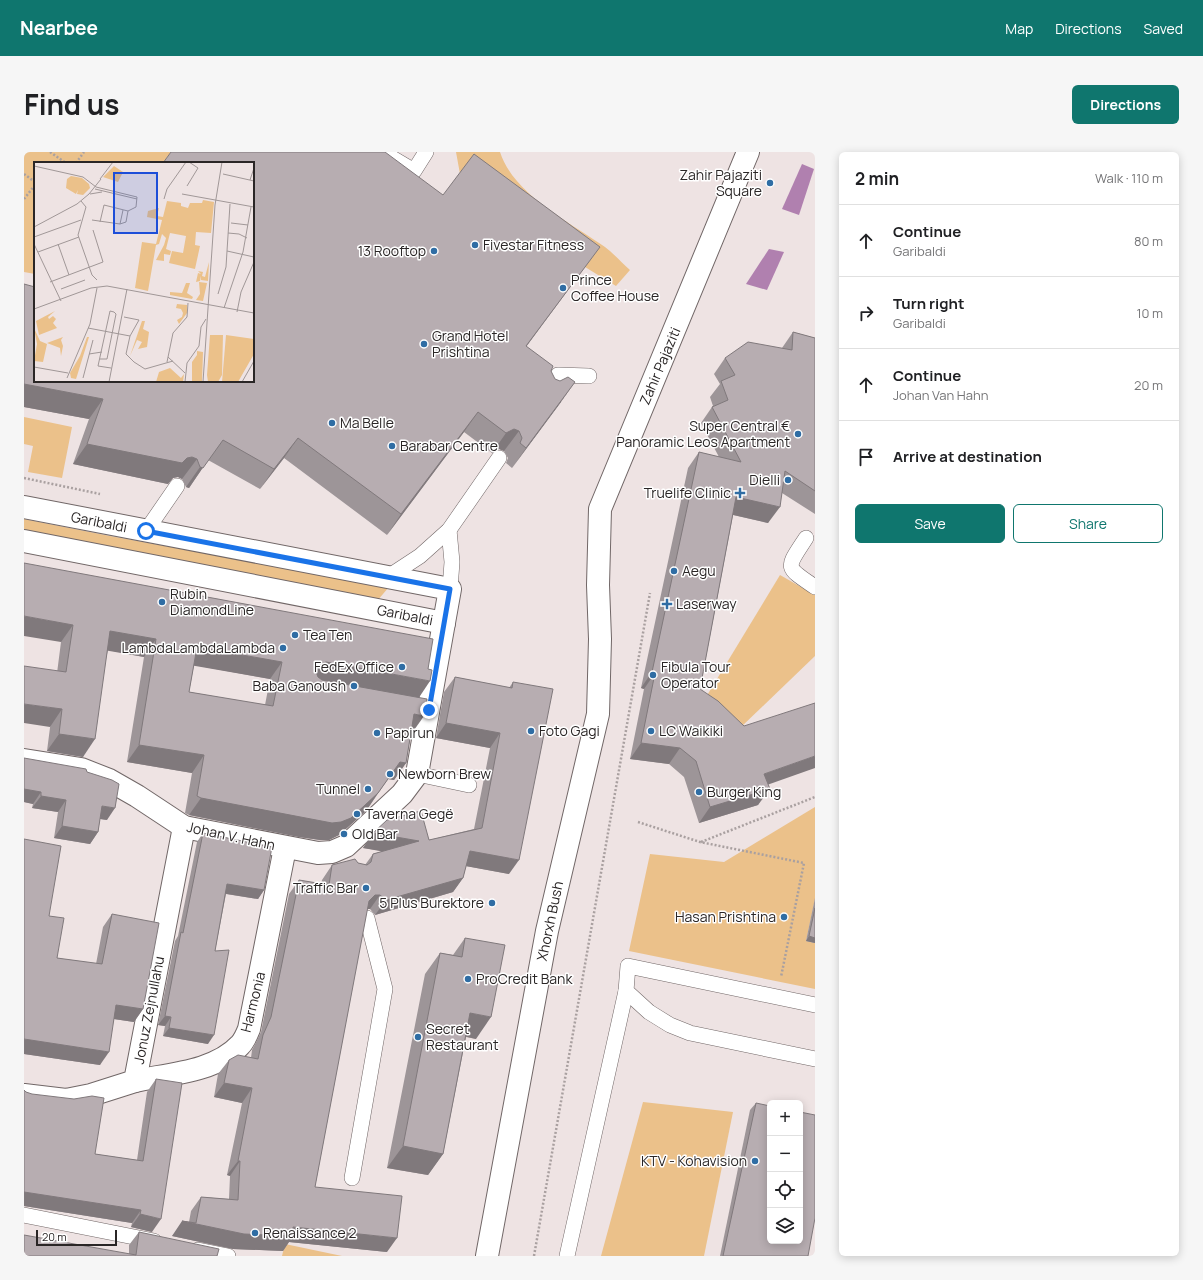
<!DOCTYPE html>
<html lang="en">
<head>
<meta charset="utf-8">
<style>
  body { margin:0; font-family:Manrope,sans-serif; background:#f6f6f6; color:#202124 }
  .controls { position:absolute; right:12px; bottom:12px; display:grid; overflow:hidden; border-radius:6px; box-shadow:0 2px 10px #0003 }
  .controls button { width:36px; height:36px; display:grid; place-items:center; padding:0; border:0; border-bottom:1px solid #e0e0e0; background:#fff; color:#202124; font:20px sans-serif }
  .scale { position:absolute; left:12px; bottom:10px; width:81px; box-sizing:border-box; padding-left:4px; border:2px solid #2a2626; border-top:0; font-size:11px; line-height:14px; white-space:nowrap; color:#2a2626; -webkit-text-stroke:3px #fff; paint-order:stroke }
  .stop { position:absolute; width:12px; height:12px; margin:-9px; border:3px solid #1a73e8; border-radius:50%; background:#fff }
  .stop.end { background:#1a73e8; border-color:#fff; box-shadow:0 1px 4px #0008 }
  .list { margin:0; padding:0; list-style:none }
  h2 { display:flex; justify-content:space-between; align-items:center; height:52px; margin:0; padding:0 16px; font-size:17px }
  h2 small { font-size:13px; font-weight:400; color:#757577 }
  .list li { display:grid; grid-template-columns:26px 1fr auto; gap:12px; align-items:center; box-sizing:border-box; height:72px; padding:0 16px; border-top:1px solid #e0e0e0 }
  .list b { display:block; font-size:15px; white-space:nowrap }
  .list p { margin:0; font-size:13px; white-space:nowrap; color:#757577 }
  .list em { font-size:13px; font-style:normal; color:#757577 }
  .actions { display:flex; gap:8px; padding:12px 16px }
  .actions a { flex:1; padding:9px 0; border:1px solid #0f766e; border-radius:6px; text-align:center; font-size:14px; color:#0f766e }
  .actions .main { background:#0f766e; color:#fff }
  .icon { flex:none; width:22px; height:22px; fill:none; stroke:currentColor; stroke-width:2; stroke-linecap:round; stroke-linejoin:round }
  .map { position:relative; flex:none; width:791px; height:1104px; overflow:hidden; border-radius:6px }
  header { display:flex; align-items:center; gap:24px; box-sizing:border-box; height:56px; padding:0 20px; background:#0f766e; color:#fff }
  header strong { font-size:19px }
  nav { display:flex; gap:22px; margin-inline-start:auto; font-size:14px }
  .intro { display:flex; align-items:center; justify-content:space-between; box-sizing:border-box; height:96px; padding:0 24px }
  h1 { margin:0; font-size:28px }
  .button { padding:10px 18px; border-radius:6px; background:#0f766e; color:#fff; font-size:14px; font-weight:700 }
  main { display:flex; gap:24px; padding:0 24px }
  aside { flex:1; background:#fff; border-radius:6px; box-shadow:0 2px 10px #0003 }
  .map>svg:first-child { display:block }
  .green { fill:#ebc18a }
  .water { fill:#b080af }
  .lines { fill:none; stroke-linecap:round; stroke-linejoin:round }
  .service-casing { stroke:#716767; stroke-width:16 }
  .pedestrian-casing { stroke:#716767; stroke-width:24 }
  .minor-casing { stroke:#716767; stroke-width:24 }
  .path { stroke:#a9a0a0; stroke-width:2.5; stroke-dasharray:2 2; stroke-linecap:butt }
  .service { stroke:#fff; stroke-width:15 }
  .pedestrian { stroke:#fff; stroke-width:22 }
  .minor { stroke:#fff; stroke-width:22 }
  .wall { fill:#9d9598; fill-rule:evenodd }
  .shaded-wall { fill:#80797c }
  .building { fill:#b7adb1; stroke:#80797c; fill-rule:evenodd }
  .route { stroke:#1a73e8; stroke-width:5 }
  .poi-dot { fill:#2f6da4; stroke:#fff; stroke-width:1.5 }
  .labels { text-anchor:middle; stroke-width:3; stroke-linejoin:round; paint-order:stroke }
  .poi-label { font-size:14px; fill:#2a2626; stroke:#fff; text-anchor:start }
  .street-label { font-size:14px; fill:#2a2626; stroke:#fff }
  .inset-road { fill:none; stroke:#a09797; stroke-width:1 }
  .view { fill:#1d4ed8; fill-opacity:0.15; stroke:#1d4ed8; stroke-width:2 }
  .inset-edge { fill:none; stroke:#2a2626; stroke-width:2 }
</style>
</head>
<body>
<header>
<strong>Nearbee</strong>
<nav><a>Map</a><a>Directions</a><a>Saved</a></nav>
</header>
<div class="intro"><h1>Find us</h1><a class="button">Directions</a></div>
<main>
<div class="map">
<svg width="791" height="1104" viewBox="0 0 791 1104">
  <rect width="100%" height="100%" fill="#eee3e3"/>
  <g class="green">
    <path d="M0 0H147L139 11H11V122L0 120Z"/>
    <path d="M432 0H476C490 43 546 70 581 95 590 102 598 111 606 118L592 134 561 115 436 22Z"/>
    <path d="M0 265 48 275 38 326 4 320 9 294 0 292Z"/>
    <path d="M0 367 86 384 365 435 353 449 0 385Z"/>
    <path d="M756 423 791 443V504L716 576 682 545Z"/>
    <path d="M791 655V747L782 789 791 791V837L605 799 626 702 700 710Z"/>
    <path d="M619 950 709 960 680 1104H577Z"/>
    <path d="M261 1092 318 1104H258Z"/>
  </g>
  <g class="water">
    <path d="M778 12 790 17 775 63 758 57Z"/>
    <path d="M745 97 760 100 743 138 722 132Z"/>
  </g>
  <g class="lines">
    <defs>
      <g id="service">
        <path d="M358 0 390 19 402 0"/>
        <path d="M522 240 534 223 565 224"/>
        <path d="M425 378 428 410 426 437"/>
        <path d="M122 379 153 334"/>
        <path d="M782 386C762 417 760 414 791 435"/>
        <path d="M364 425 396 404 425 378 475 306"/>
        <path d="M393 622 445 633"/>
        <path d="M791 853 604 814 602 839 625 860 646 873 666 881 791 907"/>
        <path d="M328 1026 361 837 343 766"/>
        <path d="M0 1063 130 1089"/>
        <path d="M174 1098 204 1104"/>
        <path d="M543 1104 602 839"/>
      </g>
      <path id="pedestrian" d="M463 1104 523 779 574 562 576 487 574 433 576 357 724 0"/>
      <g id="minor">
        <path d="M0 355 426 437 393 622 378 642 322 694 308 700 294 701 160 675 113 644 85 628 57 617 0 608"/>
        <path d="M0 389 420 471"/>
        <path d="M111 929C145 922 191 920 216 893 220 889 223 882 225 877L261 696"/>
        <path d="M0 943 42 948 67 943 111 929 160 675"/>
      </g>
    </defs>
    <use href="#service" class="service-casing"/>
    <use href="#pedestrian" class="pedestrian-casing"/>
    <use href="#minor" class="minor-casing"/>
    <g class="path">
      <path d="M26 0 42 11"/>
      <path d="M52 11 60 0"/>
      <path d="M0 22 11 30"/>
      <path d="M0 47 11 33"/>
      <path d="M0 326 76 342"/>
      <path d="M614 670 676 690 780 711 757 825"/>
      <path d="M677 690 791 645"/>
      <path d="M510 1104 626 441"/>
    </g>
    <use href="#service" class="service"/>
    <use href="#pedestrian" class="pedestrian"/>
    <use href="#minor" class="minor"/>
  </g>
  <g class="wall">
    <path d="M419 43 561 115 502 194 527 219 537 250 488 316 482 311 484 306 480 299 475 297 468 301 440 280 363 383 260 306 236 337 184 308 165 336 162 335 158 327 154 325 149 326 144 332 49 312 65 267 0 255V132L11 229Z"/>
    <path d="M769 180 791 186V362L758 341 744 371 709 363 676 537 744 633 734 653 675 671 660 625 645 612 606 607 620 537 617 536 664 316 675 300 695 305 677 271 688 255 689 254 686 245 696 232 690 222 701 206 758 196Z"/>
    <path d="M0 411 394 546 388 581H387L382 611 370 628 364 627 342 659 315 683 305 688H296L275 685 165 663 161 661 168 621 103 610 120 505 84 498 59 605 23 599 37 490ZM170 513 246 527 241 553 165 540Z"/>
    <path d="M431 525 485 536 489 530 485 722 442 714 439 726 429 740 351 763 346 757H343L291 1035 363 1100 265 1090 259 1099 209 1097 148 1084 165 1070 167 1059 177 1045 205 1047 206 1024 203 1023 218 951 190 945 194 922 205 908 227 906 228 898 237 880 265 742 275 728 297 732 298 728 308 713 334 711 341 713 349 702 359 699 339 696 349 681 405 688 450 677 466 596 412 586 420 540Z"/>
    <path d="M0 606 83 668 76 667 74 680 66 692 30 686 34 660 8 656 9 652 0 650Z"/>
    <path d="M179 681 240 738 234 747 202 742 191 799 184 892 139 884 141 874 134 873 151 789 154 784 173 690Z"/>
    <path d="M791 746V791L782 789Z"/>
    <path d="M88 762 119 857 110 870 90 867 76 913 0 902 25 764 33 806 72 812 79 775Z"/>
    <path d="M441 786 452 887 442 885 419 1002 404 1023 363 1016 401 822 416 801 429 803Z"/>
    <path d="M132 927 128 1080 107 1075 108 1071 0 1054V938L71 1002 113 1008 123 940Z"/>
    <path d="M732 951 784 1104H696L726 958Z"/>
    <path d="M115 1080 193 1104H0L105 1102V1093Z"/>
  </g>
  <g class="shaded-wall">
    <path d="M576 95 561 115 488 214 502 194Z"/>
    <path d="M551 230 537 250 488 316 502 296Z"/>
    <path d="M0 232 79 247 65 267 0 255Z"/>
    <path d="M454 260 440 280 363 383 377 362Z"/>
    <path d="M490 277 495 279 480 299 475 297 468 301 482 281Z"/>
    <path d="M274 286 260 306 236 337 250 317Z"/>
    <path d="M63 292 163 306 168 305 173 307 158 327 154 325 149 326 144 332 49 312Z"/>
    <path d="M184 308 165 336 162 335 176 315Z"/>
    <path d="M712 345 756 355 744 371 701 361Z"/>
    <path d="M0 464 49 473 37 490 0 484Z"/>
    <path d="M86 479 132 487 120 505 74 497Z"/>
    <path d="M173 495 258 510 246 527 160 512Z"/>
    <path d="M302 510 406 529 394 547 281 530 294 513Z"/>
    <path d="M628 520 631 521 620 537 617 536Z"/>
    <path d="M0 552 38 557 26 575 0 571Z"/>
    <path d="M390 562 400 564 388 581 378 580Z"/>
    <path d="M422 571 476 581 466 596 412 586Z"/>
    <path d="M35 582 71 587 59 605 23 599Z"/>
    <path d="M617 591 656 596 645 612 606 607Z"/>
    <path d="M115 593 180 603 168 621 103 610Z"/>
    <path d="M791 604V616L729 638 740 622Z"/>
    <path d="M376 610 382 611 370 628 364 627Z"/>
    <path d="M0 637 17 640 9 652 0 650Z"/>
    <path d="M746 637 734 653 675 671 686 655Z"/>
    <path d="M354 641 342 659 315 683 305 688H296L275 685 165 663 177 646Z"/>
    <path d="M17 644 42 648 34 660 8 656Z"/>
    <path d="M78 654 91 656 83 668 70 666Z"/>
    <path d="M38 674 74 680 66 692 30 686Z"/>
    <path d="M349 681 395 689 384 704 339 696Z"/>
    <path d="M446 699 495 708 485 722 436 713Z"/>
    <path d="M439 726 429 740 351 763 362 748Z"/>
    <path d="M203 732 240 738 234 747 197 741Z"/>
    <path d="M351 743H356L346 757H341L345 749Z"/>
    <path d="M785 784 791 786V791L782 789Z"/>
    <path d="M92 853 119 857 110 870 83 866Z"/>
    <path d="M446 861 467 865 452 887 431 882Z"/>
    <path d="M141 864 147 865 141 874 134 873Z"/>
    <path d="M145 876 190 883 184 892 139 884Z"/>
    <path d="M0 887 85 900 76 913 0 902Z"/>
    <path d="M200 931 228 936 218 951 190 945Z"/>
    <path d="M379 994 419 1002 404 1023 363 1016Z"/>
    <path d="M214 1009H216L206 1024 203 1023Z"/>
    <path d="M0 1040 117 1058 108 1071 0 1054Z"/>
    <path d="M116 1062 137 1067 128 1080 107 1075Z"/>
    <path d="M158 1069 220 1082 269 1075 373 1086 363 1100 265 1090 259 1099 209 1097 148 1084Z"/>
  </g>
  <g class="building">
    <path d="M147 0H361L419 43 450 2 576 95 502 194 529 214 527 219 531 227 536 229 544 225 551 230 502 296 496 291 498 286 495 279 490 277 482 281 454 260 377 362 274 286 250 317 199 288 179 316 176 315 173 307 168 305 163 306 158 311 63 292 79 247 0 232V132L11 135V229H229V11H139Z"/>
    <path d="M769 180 791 186V339L761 319 756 355 712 345 676 537 694 549 720 574 791 551V604L740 622 746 637 686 655 672 609 656 596 617 591 631 521 628 520 675 300 717 310 688 255 704 248 697 229 711 223 701 206 724 190 768 198Z"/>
    <path d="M0 411 409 487 404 517 408 518 406 529 302 510 294 513 291 517 294 525 298 528 403 547 400 564 390 562 382 611 376 610 354 641 327 666 317 670 308 671 287 667 177 646 173 644 180 603 115 593 132 487 86 479 71 587 35 582 38 557 0 552V514L42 520 49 473 0 464ZM173 495 258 510 249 554 165 540Z"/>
    <path d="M431 525 488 536 489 530 529 537 495 708 446 699 439 726 362 748 356 743H351L345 749 291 1035 378 1044 373 1086 269 1075V1084L220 1082 158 1069 172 1071 177 1045 214 1048 216 1009H214L228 936 200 931 205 908 214 903 234 907 239 883 247 865 275 728 305 733 308 713 331 707 334 711 343 713 347 710 349 702 395 689 349 681 363 668 397 659 405 688 458 676 476 581 422 571Z"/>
    <path d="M0 606 62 617 63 620 88 628 95 632 91 656 78 654 74 680 38 674 42 648 17 644V640L0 637Z"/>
    <path d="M179 681 248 695 240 738 203 732 191 799 205 798 190 883 145 876 147 865 141 864 157 780 159 781Z"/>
    <path d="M0 687 37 694 25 764 40 766 33 806 78 812 88 762 135 771 119 857 92 853 85 900 0 887Z"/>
    <path d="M791 756V786L785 784Z"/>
    <path d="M441 786 481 793 467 865 446 861 419 1002 379 994 416 801 438 805Z"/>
    <path d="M132 927 158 931 137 1067 116 1062 117 1058 0 1040V938L2 940 8 942 50 947 68 944 80 946 71 1002 119 1009Z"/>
    <path d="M732 951 746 954V1089H776V960L791 963V1066L784 1104H699Z"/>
    <path d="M115 1080 195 1097 193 1104H0V1083L112 1103Z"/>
  </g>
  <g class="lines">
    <path class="route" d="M122 379 426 437 405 558"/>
  </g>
  <g class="poi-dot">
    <circle cx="746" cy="31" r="4"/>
    <circle cx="451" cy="93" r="4"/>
    <circle cx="410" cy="99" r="4"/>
    <circle cx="539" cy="136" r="4"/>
    <circle cx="400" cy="192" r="4"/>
    <circle cx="308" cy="271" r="4"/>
    <circle cx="774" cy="282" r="4"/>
    <circle cx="368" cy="294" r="4"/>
    <circle cx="764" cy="328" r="4"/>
    <path d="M714 335h4v4h4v4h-4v4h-4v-4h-4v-4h4z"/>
    <circle cx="650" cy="419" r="4"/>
    <circle cx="138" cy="450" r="4"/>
    <path d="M641 446h4v4h4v4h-4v4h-4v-4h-4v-4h4z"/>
    <circle cx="271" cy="483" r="4"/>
    <circle cx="259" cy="496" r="4"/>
    <circle cx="378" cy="515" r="4"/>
    <circle cx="629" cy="523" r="4"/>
    <circle cx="330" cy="534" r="4"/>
    <circle cx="507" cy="579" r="4"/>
    <circle cx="627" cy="579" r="4"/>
    <circle cx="353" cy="581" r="4"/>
    <circle cx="366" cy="622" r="4"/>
    <circle cx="344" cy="637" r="4"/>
    <circle cx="675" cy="640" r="4"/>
    <circle cx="333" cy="662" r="4"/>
    <circle cx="320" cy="682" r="4"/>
    <circle cx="342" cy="736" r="4"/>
    <circle cx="468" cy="751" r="4"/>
    <circle cx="760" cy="765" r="4"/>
    <circle cx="444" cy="827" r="4"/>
    <circle cx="394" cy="885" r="4"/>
    <circle cx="731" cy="1009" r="4"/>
    <circle cx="231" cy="1081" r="4"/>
  </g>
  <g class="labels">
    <g class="poi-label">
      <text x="738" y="28" text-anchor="end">Zahir Pajaziti<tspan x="738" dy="16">Square</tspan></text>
      <text x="459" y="98">Fivestar Fitness</text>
      <text x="402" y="104" text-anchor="end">13 Rooftop</text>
      <text x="547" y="133">Prince<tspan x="547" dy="16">Coffee House</tspan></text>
      <text x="408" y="189">Grand Hotel<tspan x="408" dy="16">Prishtina</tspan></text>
      <text x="316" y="276">Ma Belle</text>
      <text x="766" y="279" text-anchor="end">Super Central €<tspan x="766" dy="16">Panoramic Leos Apartment</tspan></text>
      <text x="376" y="299">Barabar Centre</text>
      <text x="756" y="333" text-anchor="end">Dielli</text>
      <text x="707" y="346" text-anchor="end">Truelife Clinic</text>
      <text x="658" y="424">Aegu</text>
      <text x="146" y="447">Rubin<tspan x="146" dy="16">DiamondLine</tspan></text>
      <text x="652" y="457">Laserway</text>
      <text x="279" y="488">Tea Ten</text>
      <text x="251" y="501" text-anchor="end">LambdaLambdaLambda</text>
      <text x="370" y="520" text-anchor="end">FedEx Office</text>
      <text x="637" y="520">Fibula Tour<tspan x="637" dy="16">Operator</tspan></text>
      <text x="322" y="539" text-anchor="end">Baba Ganoush</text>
      <text x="515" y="584">Foto Gagi</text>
      <text x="635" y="584">LC Waikiki</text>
      <text x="361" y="586">Papirun</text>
      <text x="374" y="627">Newborn Brew</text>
      <text x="336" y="642" text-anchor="end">Tunnel</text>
      <text x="683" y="645">Burger King</text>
      <text x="341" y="667">Taverna Gegë</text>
      <text x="328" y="687">Old Bar</text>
      <text x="334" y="741" text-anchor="end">Traffic Bar</text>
      <text x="460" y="756" text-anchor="end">5 Plus Burektore</text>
      <text x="752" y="770" text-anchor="end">Hasan Prishtina</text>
      <text x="452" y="832">ProCredit Bank</text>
      <text x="402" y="882">Secret<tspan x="402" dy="16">Restaurant</tspan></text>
      <text x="723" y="1014" text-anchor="end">KTV - Kohavision</text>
      <text x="239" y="1086">Renaissance 2</text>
    </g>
    <g class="street-label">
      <text transform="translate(636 214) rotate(-67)" y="5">Zahir Pajaziti</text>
      <text transform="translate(75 370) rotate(11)" y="5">Garibaldi</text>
      <text transform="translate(381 463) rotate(11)" y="5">Garibaldi</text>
      <text transform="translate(207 684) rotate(12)" y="5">Johan V. Hahn</text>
      <text transform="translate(526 769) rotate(-78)" y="5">Xhorxh Bush</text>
      <text transform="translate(229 850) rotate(-76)" y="5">Harmonia</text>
      <text transform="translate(125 858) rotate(-79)" y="5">Jonuz Zejnullahu</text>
    </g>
  </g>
  <g transform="translate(10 10)">
    <rect width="220" height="220" fill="#eee3e3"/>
    <path d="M80 4 89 10 84 20 69 15ZM37 14 48 16 55 22 56 26 49 33 43 32 44 28 42 32 32 26 33 17ZM169 38 180 40 177 71 162 70 161 83 166 84 161 107 135 101 138 89 149 91 152 74 136 71 132 87 137 89 136 93 130 92V99L122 98 130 83 132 76 128 72 125 82 122 83 114 129 101 126 108 80 122 82 128 58 113 55 114 49 125 46 123 54 129 55 133 39 147 41V44L154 46 156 41H168ZM175 100 174 119 167 118V114L166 119 162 120 164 111 167 112 164 109 169 110 168 114 171 115ZM165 120 173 121 169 139 162 138 166 132ZM152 121H156L153 131 159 135 158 137 136 133V130L148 131ZM143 142 153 143V151L145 162 143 158 148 155 149 151 147 147 142 146ZM21 149 14 155 15 157 19 154 22 157 19 161 23 166 5 173 2 159ZM108 159H111L109 167 115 170 113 185 104 187 108 180 103 178 96 194ZM0 166 6 179 13 182 9 200 0 199 3 182ZM176 173H189L188 213 184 220H174L173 213ZM192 173 220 177V192L204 220H188ZM29 175 27 178 29 184 27 194 26 186 13 181ZM53 175H55L43 214 42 217 37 216 36 211 46 194ZM163 189 169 190 168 220H158V200L163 193ZM136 206 147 216 150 212 149 220H122L125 210Z" fill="#ebc18a"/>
    <path class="inset-road" d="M0 4 49 15 62 25M189 12 220 19M66 17 79 0M216 18 220 6M153 24 164 6 155 0M62 25 103 35 102 45 94 49M61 27 103 37M56 32 68 30M148 32 220 45M130 37 133 27 152 0M47 39 52 45 44 73 58 113 63 118M58 58 86 62 89 48M66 60 70 43 94 49M197 61 214 63M86 62 92 60 94 49M0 65 43 42 55 32 67 17M194 71 205 72 213 76M0 75 47 58M0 82 27 139M24 82 35 113M193 89 220 95M4 90 45 75M16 120 69 100 59 68M27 127 51 118M184 132 192 105 196 42M190 146 209 90 217 45M0 147 57 126 73 124 220 151M203 150 207 130 220 100M90 155 105 158 96 174 92 192 100 200 111 207 139 199M54 166 96 174M55 192 68 190M134 195 151 211M66 197H73L82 152 80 150 76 149 64 204 77 206M133 200 139 171 153 155 154 141M0 205 34 211M33 216 56 162 63 126M49 216 59 178M75 220 93 127M151 220 153 201 165 184 167 165 172 157M169 220 181 43 188 0M208 220 220 199"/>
    <path class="view" d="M80 11H123V71H80Z"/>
    <rect width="220" height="220" class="inset-edge"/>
  </g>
</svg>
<div class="controls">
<button>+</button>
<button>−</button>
<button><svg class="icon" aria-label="locate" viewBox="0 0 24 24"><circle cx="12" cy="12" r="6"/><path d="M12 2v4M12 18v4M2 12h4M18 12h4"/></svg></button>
<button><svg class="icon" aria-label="layers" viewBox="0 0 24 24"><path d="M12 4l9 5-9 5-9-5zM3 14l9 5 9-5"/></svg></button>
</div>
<div class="scale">20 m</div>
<div class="stop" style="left:122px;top:379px"></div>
<div class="stop end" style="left:405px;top:558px"></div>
</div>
<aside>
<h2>2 min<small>Walk · 110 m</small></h2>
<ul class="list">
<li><svg class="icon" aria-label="ahead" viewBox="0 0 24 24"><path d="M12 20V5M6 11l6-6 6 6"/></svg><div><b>Continue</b><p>Garibaldi</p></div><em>80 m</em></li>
<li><svg class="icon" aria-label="right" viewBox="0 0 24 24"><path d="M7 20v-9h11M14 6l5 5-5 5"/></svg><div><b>Turn right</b><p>Garibaldi</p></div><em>10 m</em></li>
<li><svg class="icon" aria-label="ahead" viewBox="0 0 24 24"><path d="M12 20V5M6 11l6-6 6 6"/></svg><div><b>Continue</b><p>Johan Van Hahn</p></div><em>20 m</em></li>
<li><svg class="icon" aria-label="arrive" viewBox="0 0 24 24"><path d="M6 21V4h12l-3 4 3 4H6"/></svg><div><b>Arrive at destination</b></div></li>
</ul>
<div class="actions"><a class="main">Save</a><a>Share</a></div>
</aside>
</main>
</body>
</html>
